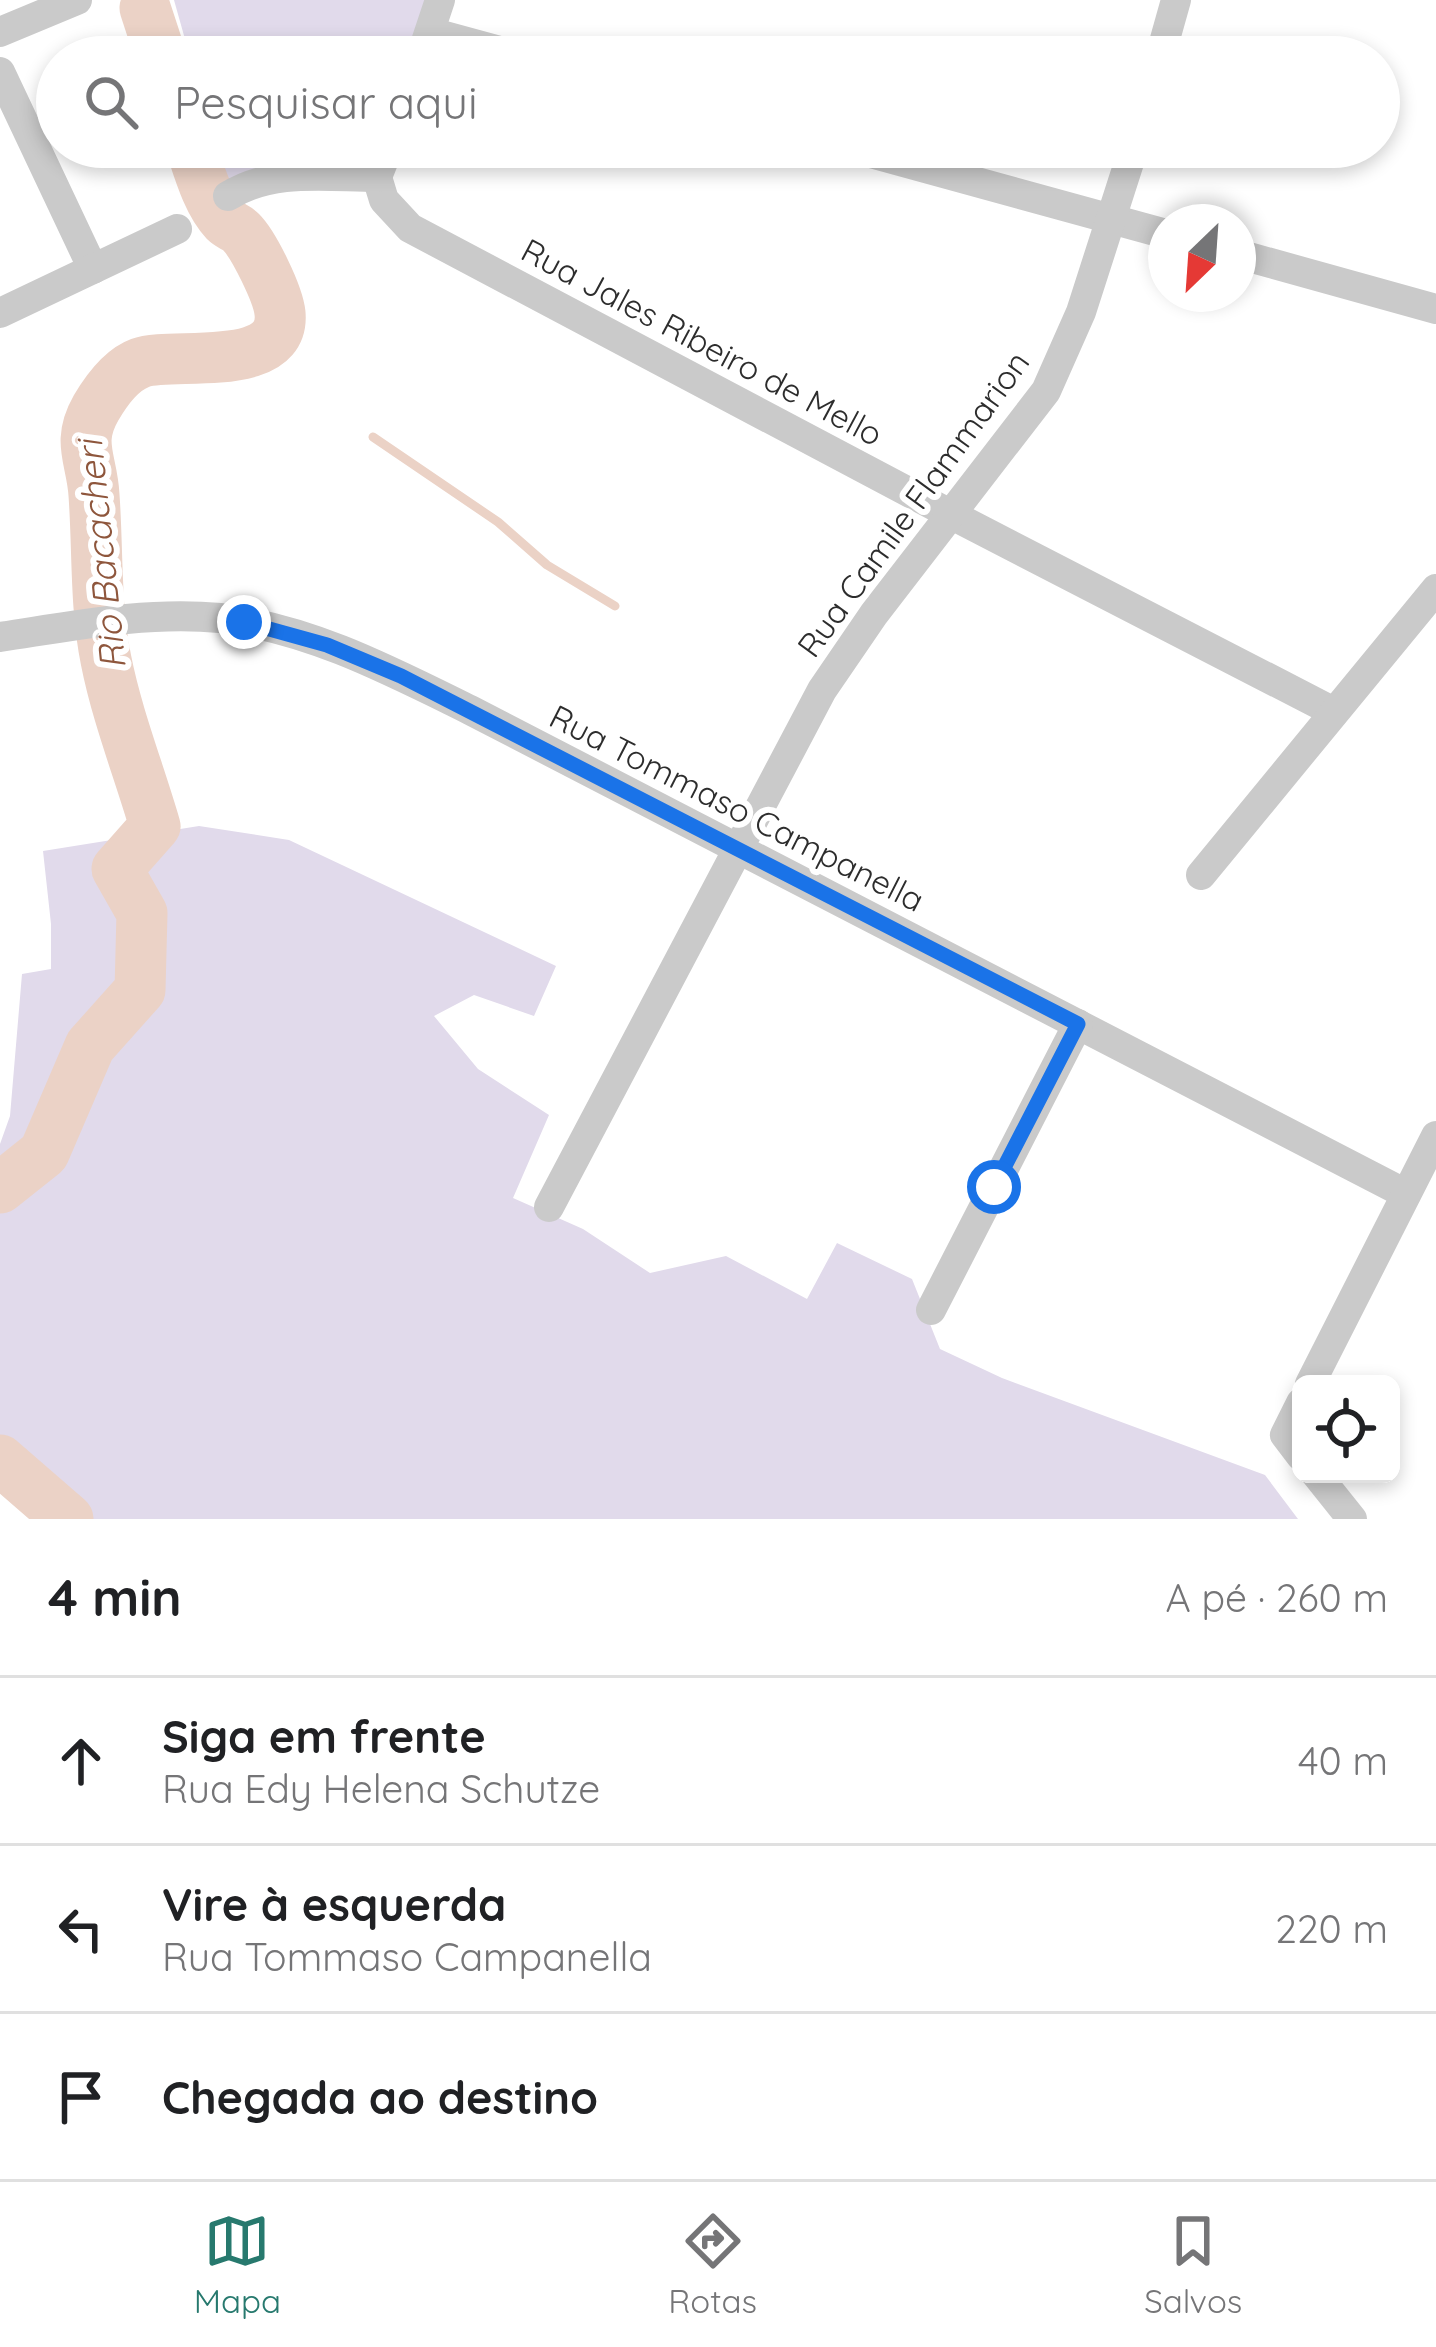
<!DOCTYPE html>
<html lang="pt">
<head>
<meta charset="utf-8">
<style>
  body { margin:0; font-family:Quicksand,sans-serif; background:#f6f6f6; color:#202124 }
  .controls { position:absolute; right:36px; bottom:36px; display:grid; overflow:hidden; border-radius:18px; box-shadow:0 6px 18px #0003 }
  .controls button { width:108px; height:108px; display:grid; place-items:center; padding:0; border:0; border-bottom:3px solid #e0e0e0; background:#fff; color:#202124; font:60px sans-serif }
  .compass { position:absolute; left:1148px; top:204px; width:108px; height:108px; border-radius:50%; background:#fff; box-shadow:0 6px 18px #0003; rotate:205deg }
  .stop { position:absolute; width:36px; height:36px; margin:-27px; border:9px solid #1a73e8; border-radius:50%; background:#fff }
  .stop.end { background:#1a73e8; border-color:#fff; box-shadow:0 3px 12px #0008 }
  .list { margin:0; padding:0; list-style:none }
  h2 { display:flex; justify-content:space-between; align-items:center; height:156px; margin:0; padding:0 48px; font-size:51px }
  h2 small { font-size:39px; font-weight:400; color:#757577 }
  .list li { display:grid; grid-template-columns:78px 1fr auto; gap:36px; align-items:center; box-sizing:border-box; height:168px; padding:0 48px; border-top:3px solid #e0e0e0 }
  .list b { display:block; font-size:45px; white-space:nowrap }
  .list p { margin:0; font-size:39px; white-space:nowrap; color:#757577 }
  .list em { font-size:39px; font-style:normal; color:#757577 }
  .icon { flex:none; width:66px; height:66px; fill:none; stroke:currentColor; stroke-width:2; stroke-linecap:round; stroke-linejoin:round }
  .map { position:relative; flex:none; width:1436px; height:1519px; overflow:hidden }
  .search { position:absolute; background:#fff; box-shadow:0 6px 18px #0003; left:36px; right:36px; top:36px; height:132px; display:flex; align-items:center; gap:30px; box-sizing:border-box; padding:0 42px; border-radius:66px; color:#757577; font-size:45px }
  .sheet { height:660px; background:#fff }
  nav { display:flex; justify-content:space-around; align-items:center; box-sizing:border-box; height:168px; border-top:3px solid #e0e0e0; background:#fff; font-size:33px; color:#757577 }
  nav a { display:grid; justify-items:center; gap:6px }
  nav .on { color:#27796e }
  .map>svg:first-child { display:block }
  .green { fill:#e1daeb }
  .lines { fill:none; stroke-linecap:round; stroke-linejoin:round }
  .stream { stroke:#ebd2c6; stroke-width:9 }
  .river { stroke:#ebd2c6; stroke-width:51 }
  .minor { stroke:#cacaca; stroke-width:30 }
  .route { stroke:#1a73e8; stroke-width:15 }
  .labels { text-anchor:middle; stroke-width:12; stroke-linejoin:round; paint-order:stroke }
  .street-label { font-size:33px; fill:#2d2d2d; stroke:#fff }
  .water-label { font-size:36px; font-style:italic; fill:#8e563c; stroke:#fff }
</style>
</head>
<body>
<div class="map">
<svg width="1436" height="1519" viewBox="0 0 1436 1519">
  <rect width="100%" height="100%" fill="#fff"/>
  <g class="green">
    <path d="M174 0H428L410 57H190Z"/>
    <path d="M216 147H379L371 171 226 184Z"/>
    <path d="M199 826 289 840 556 966 534 1016 474 995 434 1016 478 1069 549 1115 513 1198 583 1229 650 1273 726 1256 807 1299 837 1243 912 1279 940 1349 1002 1378 1265 1475 1298 1519H45L0 1479V1144L10 1116 22 974 51 969V924L43 851Z"/>
  </g>
  <g class="lines">
    <g class="stream">
      <path d="M265 345 276 355"/>
      <path d="M373 437 498 522 547 565 615 606"/>
    </g>
    <g class="river">
      <path d="M145 8 161 57"/>
      <path d="M0 1188 44 1153 90 1046 140 990 142 913 117 869 155 826C139 771 117 716 106 660 95 606 98 550 94 495 92 459 76 443 96 408 106 391 121 370 140 363 171 351 286 375 280 313 278 294 254 245 241 232 236 227 230 226 225 221 208 203 199 171 191 147"/>
      <path d="M0 1460 68 1519"/>
    </g>
    <g class="minor">
      <path d="M0 32 77 0"/>
      <path d="M430 32 522 57"/>
      <path d="M421 57 440 0"/>
      <path d="M1160 57 1176 0"/>
      <path d="M0 72 93 269"/>
      <path d="M849 147 1166 234"/>
      <path d="M377 177 384 200 410 228 952 515 1334 712"/>
      <path d="M377 177 389 147"/>
      <path d="M228 196C273 168 326 177 377 177"/>
      <path d="M1238 254 1436 309"/>
      <path d="M0 313 177 229"/>
      <path d="M0 637C73 626 146 611 220 618 309 628 391 671 470 710L1406 1194"/>
      <path d="M1201 875 1436 589"/>
      <path d="M549 1207 822 690 874 614 1046 391 1081 312 1134 147"/>
      <path d="M931 1310 1078 1024"/>
      <path d="M1310 1384 1436 1136"/>
      <path d="M1301 1403 1285 1435 1301 1456"/>
      <path d="M1316 1474 1352 1519"/>
    </g>
  </g>
  <g class="lines">
    <path class="route" d="M244 622 327 645 401 676 1078 1024 994 1187"/>
  </g>
  <g class="labels">
    <g class="street-label">
      <text transform="translate(702 342) rotate(28)" y="12">Rua Jales Ribeiro de Mello</text>
      <text transform="translate(913 504) rotate(-54)" y="12">Rua Camile Flammarion</text>
      <text transform="translate(737 808) rotate(27)" y="12">Rua Tommaso Campanella</text>
    </g>
    <g class="water-label">
      <text transform="translate(101 555) rotate(-96)" y="13">Rio Bacacheri</text>
    </g>
  </g>
</svg>
<div class="controls">
<button><svg class="icon" aria-label="locate" viewBox="0 0 24 24"><circle cx="12" cy="12" r="6"/><path d="M12 2v4M12 18v4M2 12h4M18 12h4"/></svg></button>
</div>
<svg class="compass" viewBox="-18 -18 36 36"><path d="M0-13l5 13h-10z" fill="#e53935"/><path d="M0 13l5-13h-10z" fill="#757577"/></svg>
<div class="stop" style="left:994px;top:1187px"></div>
<div class="stop end" style="left:244px;top:622px"></div>
<div class="search"><svg class="icon" aria-label="search" viewBox="0 0 24 24"><circle cx="10" cy="10" r="6"/><path d="M15 15l6 6"/></svg>Pesquisar aqui</div>
</div>
<section class="sheet">
<h2>4 min<small>A pé · 260 m</small></h2>
<ul class="list">
<li><svg class="icon" aria-label="ahead" viewBox="0 0 24 24"><path d="M12 20V5M6 11l6-6 6 6"/></svg><div><b>Siga em frente</b><p>Rua Edy Helena Schutze</p></div><em>40 m</em></li>
<li><svg class="icon" aria-label="left" viewBox="0 0 24 24"><path d="M17 20v-9H6M10 6l-5 5 5 5"/></svg><div><b>Vire à esquerda</b><p>Rua Tommaso Campanella</p></div><em>220 m</em></li>
<li><svg class="icon" aria-label="arrive" viewBox="0 0 24 24"><path d="M6 21V4h12l-3 4 3 4H6"/></svg><div><b>Chegada ao destino</b></div></li>
</ul>
</section>
<nav>
<a class="on"><svg class="icon" aria-label="map" viewBox="0 0 24 24"><path d="M3 6l6-2 6 2 6-2v14l-6 2-6-2-6 2zM9 4v14M15 6v14"/></svg>Mapa</a>
<a><svg class="icon" aria-label="directions" viewBox="0 0 24 24"><path d="M12 3l9 9-9 9-9-9zM9 14v-3h6M13 9l2 2-2 2"/></svg>Rotas</a>
<a><svg class="icon" aria-label="saved" viewBox="0 0 24 24"><path d="M7 4h10v16l-5-4-5 4z"/></svg>Salvos</a>
</nav>
</body>
</html>
